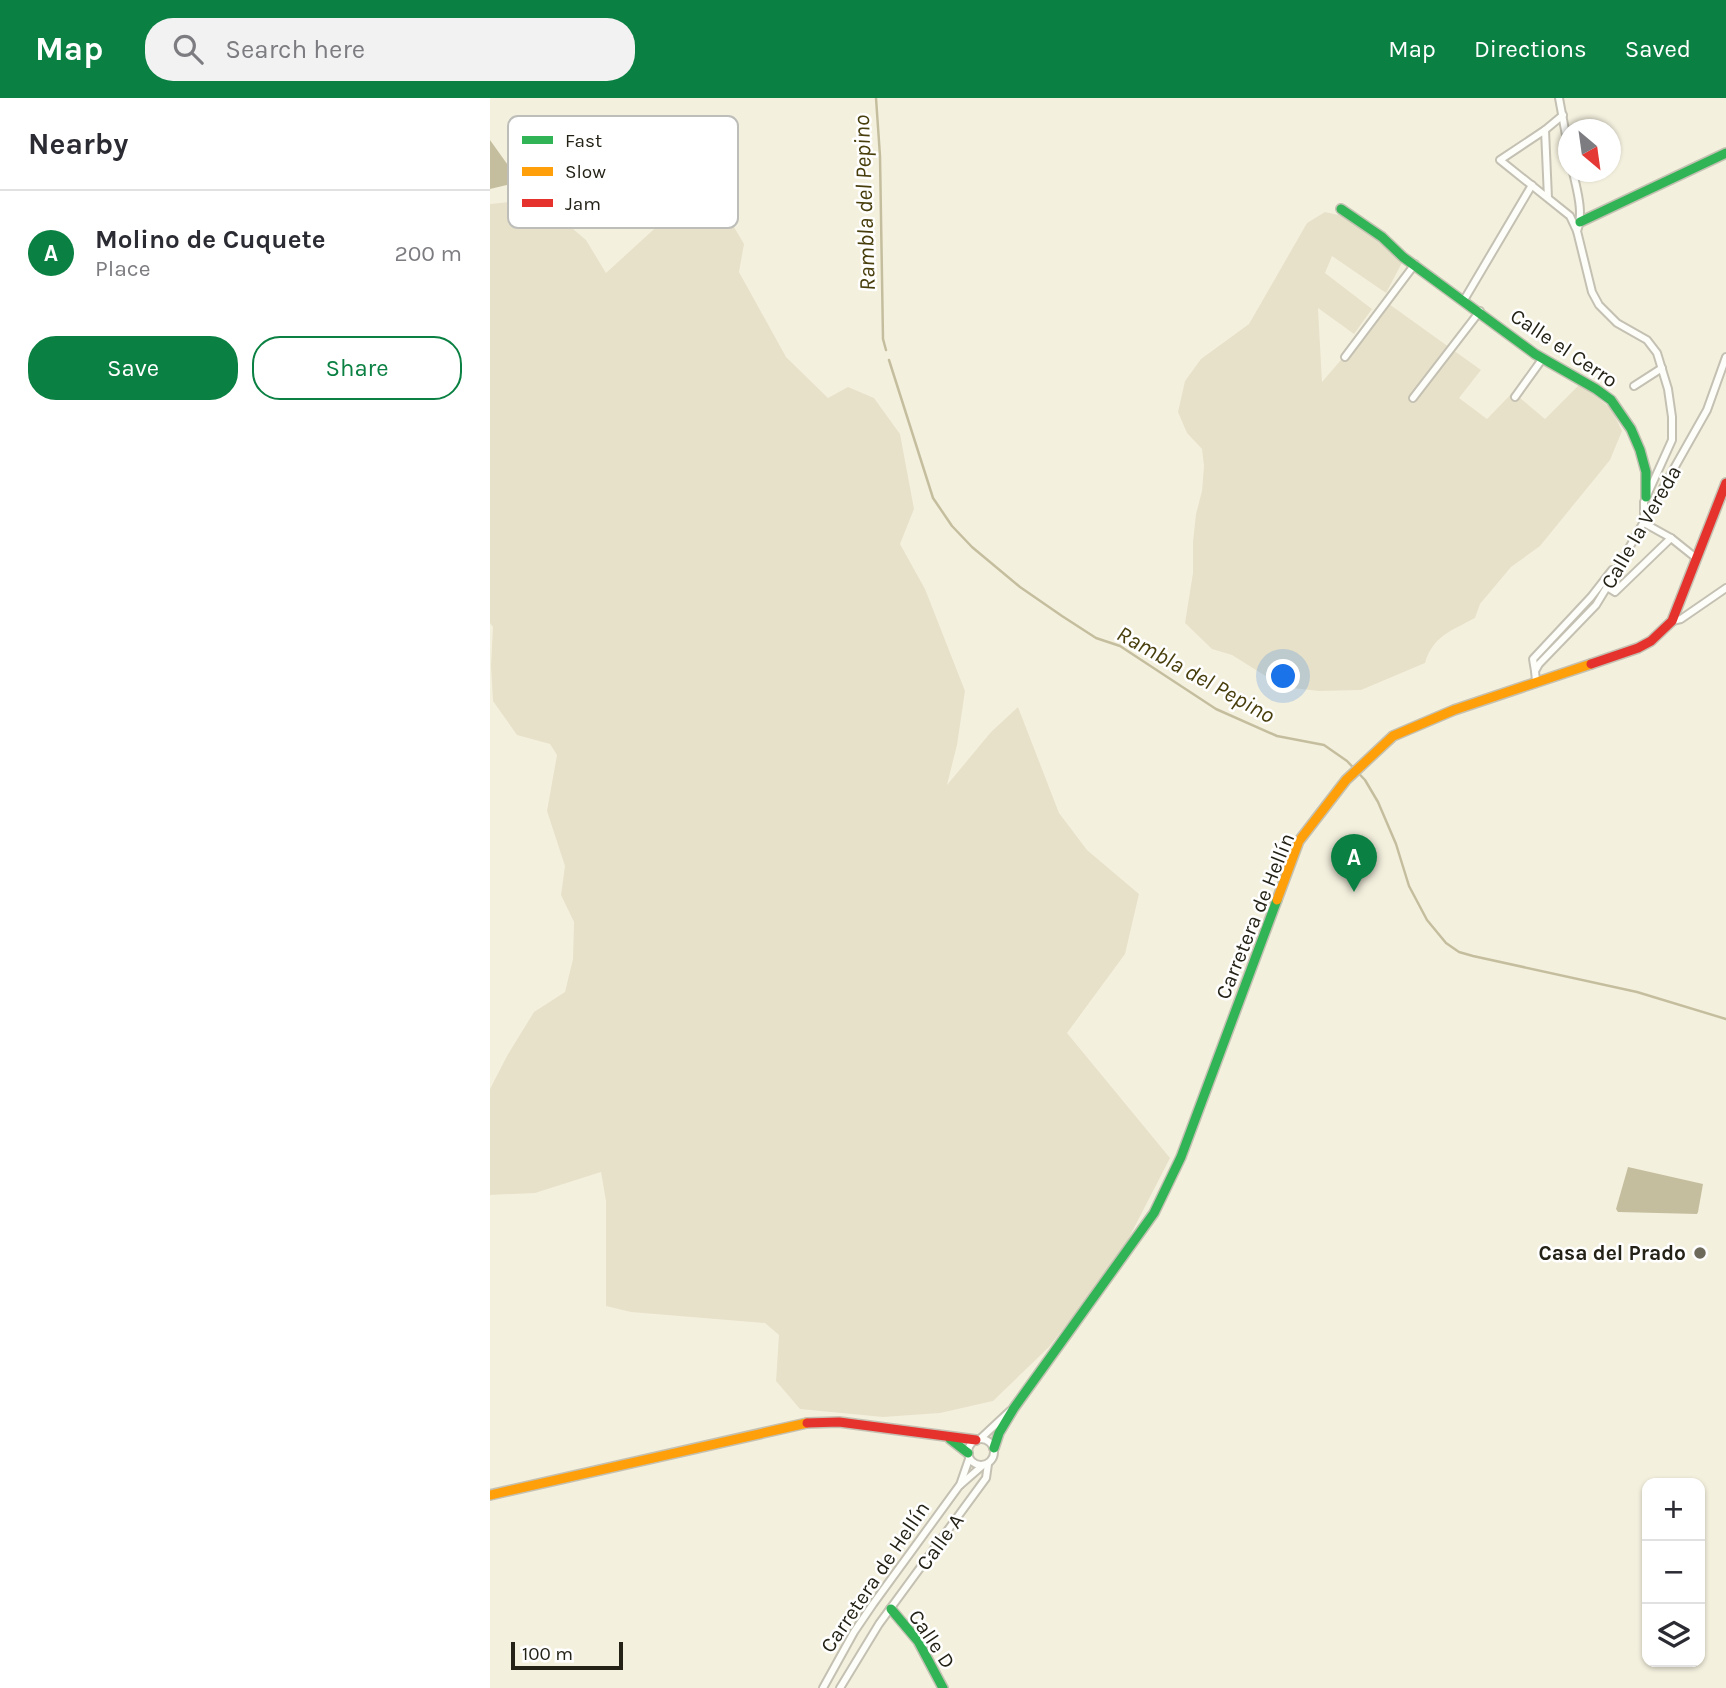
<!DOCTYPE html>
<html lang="en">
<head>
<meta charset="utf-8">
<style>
  body { margin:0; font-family:Karla,sans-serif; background:#f2f2f3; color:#2b2b33 }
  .controls { position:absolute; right:21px; bottom:21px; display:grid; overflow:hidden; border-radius:14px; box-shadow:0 2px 5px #0004 }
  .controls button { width:63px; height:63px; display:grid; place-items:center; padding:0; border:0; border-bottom:2px solid #e1e1e2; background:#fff; color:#2b2b33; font:35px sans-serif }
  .compass { position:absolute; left:1068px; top:21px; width:63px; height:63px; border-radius:50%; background:#fff; box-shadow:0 2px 5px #0004; rotate:151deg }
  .scale { position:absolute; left:21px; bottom:18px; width:112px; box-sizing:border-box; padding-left:7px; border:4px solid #242216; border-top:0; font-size:19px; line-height:24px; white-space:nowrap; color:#242216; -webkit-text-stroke:5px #fff; paint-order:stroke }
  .you { position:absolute; left:794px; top:579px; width:24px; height:24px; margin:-18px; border:5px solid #fff; border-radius:50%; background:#1a73e8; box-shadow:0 0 0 10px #1a73e833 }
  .badge { display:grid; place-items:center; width:46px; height:46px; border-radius:50%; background:#0b8043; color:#fff; font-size:23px; font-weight:700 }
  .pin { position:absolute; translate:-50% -58px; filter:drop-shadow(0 2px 4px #0008) }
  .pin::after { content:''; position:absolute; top:37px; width:24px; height:21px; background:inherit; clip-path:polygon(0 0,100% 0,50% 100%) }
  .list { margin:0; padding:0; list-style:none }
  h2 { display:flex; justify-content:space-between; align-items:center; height:91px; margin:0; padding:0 28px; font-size:30px }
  h2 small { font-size:23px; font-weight:400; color:#7c7c81 }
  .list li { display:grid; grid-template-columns:46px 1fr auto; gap:21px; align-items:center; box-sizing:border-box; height:126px; padding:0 28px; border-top:2px solid #e1e1e2 }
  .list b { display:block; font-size:26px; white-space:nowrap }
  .list p { margin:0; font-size:23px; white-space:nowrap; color:#7c7c81 }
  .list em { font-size:23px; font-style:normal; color:#7c7c81 }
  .actions { display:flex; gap:14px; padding:21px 28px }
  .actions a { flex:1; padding:16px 0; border:2px solid #0b8043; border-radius:28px; text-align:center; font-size:24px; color:#0b8043 }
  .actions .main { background:#0b8043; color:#fff }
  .icon { flex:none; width:38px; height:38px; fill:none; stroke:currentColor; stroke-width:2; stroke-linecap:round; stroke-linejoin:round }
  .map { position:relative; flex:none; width:1236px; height:1590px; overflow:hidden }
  header { display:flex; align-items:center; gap:42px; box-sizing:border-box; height:98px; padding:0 35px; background:#0b8043; color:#fff }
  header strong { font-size:33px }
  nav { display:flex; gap:38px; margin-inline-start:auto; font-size:24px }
  .search { width:490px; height:63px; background:#f2f2f3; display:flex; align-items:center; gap:18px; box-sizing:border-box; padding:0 24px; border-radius:28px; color:#7c7c81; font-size:26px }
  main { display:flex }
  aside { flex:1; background:#fff }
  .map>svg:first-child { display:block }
  .green { fill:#e7e1c9 }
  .water { fill:#c5be9e }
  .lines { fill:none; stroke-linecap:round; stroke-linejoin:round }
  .stream { stroke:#c5be9e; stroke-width:2.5 }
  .street-casing { stroke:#c4c1b3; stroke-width:10 }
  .fast-casing { stroke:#c4c1b3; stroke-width:12 }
  .slow-casing { stroke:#c4c1b3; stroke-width:12 }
  .jam-casing { stroke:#c4c1b3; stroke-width:12 }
  .street { stroke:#fdfdfa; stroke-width:6 }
  .fast { stroke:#30b455; stroke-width:9 }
  .slow { stroke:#ff9f0a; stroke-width:9 }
  .jam { stroke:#e5322d; stroke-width:9 }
  .poi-dot { fill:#6d6a5c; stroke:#fff; stroke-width:2.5 }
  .labels { text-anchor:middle; stroke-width:5; stroke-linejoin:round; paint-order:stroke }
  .street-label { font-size:21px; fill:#242216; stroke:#fff }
  .poi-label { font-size:21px; font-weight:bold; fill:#242216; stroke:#fff; text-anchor:end }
  .water-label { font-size:23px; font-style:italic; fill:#483e0c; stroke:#fff }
  .key { fill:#fff; stroke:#bdbdb9; stroke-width:2 }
  .key-label { font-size:19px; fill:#242216 }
</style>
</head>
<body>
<header>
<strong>Map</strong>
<div class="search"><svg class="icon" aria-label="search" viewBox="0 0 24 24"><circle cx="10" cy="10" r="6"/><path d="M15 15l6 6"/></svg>Search here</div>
<nav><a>Map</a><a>Directions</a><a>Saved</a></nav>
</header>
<main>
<aside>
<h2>Nearby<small></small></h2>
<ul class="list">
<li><span class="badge">A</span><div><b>Molino de Cuquete</b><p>Place</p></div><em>200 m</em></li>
</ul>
<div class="actions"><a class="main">Save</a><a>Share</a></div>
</aside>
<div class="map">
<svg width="1236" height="1590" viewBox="0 0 1236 1590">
  <rect width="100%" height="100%" fill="#f4f0de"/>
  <g class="green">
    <path d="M48 101 96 142 116 175 163 132 201 105 234 112 254 146 249 174 296 259 338 300 358 289 384 300 410 336 424 411 410 446 435 491 475 593 467 647 457 687 501 634 528 609 569 715 597 752 649 796 635 856 577 935 680 1060 627 1163 559 1249 503 1303 450 1315 393 1319 310 1311 286 1283 289 1237 275 1225 141 1214 116 1208V1103L111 1074 45 1095 0 1097V991L17 958 44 914 75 894 83 861 84 824 71 797 75 768 57 713 67 657 60 646 27 637 3 603 1 568 3 529 0 525V106Z"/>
    <path d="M835 114 853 118 871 126 890 145 914 161 896 195 842 158 835 175 882 211 864 236 828 210 832 284 899 206 991 272 969 300 997 321 1023 294 1055 321 1091 285 1122 312 1132 333 1120 362 1050 448 1021 469 990 506 985 520C961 533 943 538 935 565L871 592 829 593 793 589 742 557 722 551 695 525 703 475V444L706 416 712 393 714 368 712 351 697 335 688 314 695 283 711 261 759 226 817 125Z"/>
  </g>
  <g class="water">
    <path d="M0 42 30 84 0 91Z"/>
    <path d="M1138 1069 1213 1086 1208 1114 1207 1116 1128 1114 1126 1111Z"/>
  </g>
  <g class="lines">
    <g class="stream">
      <path d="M386 0 390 58 393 241 396 252"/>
      <path d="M399 262 443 400 462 428 482 449 530 489 572 518 606 540 630 548 726 611 787 638 834 647 857 663 875 682 888 704 906 746 919 788 937 822 956 845 969 854 983 858 1147 894 1236 921"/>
    </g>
    <defs>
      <g id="street">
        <path d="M1069 0 1078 48"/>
        <path d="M1055 32 1073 17"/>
        <path d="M1083 74C1087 93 1094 114 1087 133L1102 194 1109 207 1127 225 1157 242 1167 255 1178 291 1182 319V342L1154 404V425L1181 440 1206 460"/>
        <path d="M1058 100 1055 32 1010 62 1080 118 1087 133"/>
        <path d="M974 202 1042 87"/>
        <path d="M855 259 925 166"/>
        <path d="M1144 288 1172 270"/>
        <path d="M1025 299 1053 260"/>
        <path d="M923 300 990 213"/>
        <path d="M1117 489 1125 494 1181 440"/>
        <path d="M1182 523 1191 521 1236 490"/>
        <path d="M1045 573 1043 561 1101 499 1122 472"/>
        <path d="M1046 583 1045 573 1049 566 1106 507 1117 489 1217 312 1236 259"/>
        <circle cx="491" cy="1354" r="13"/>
        <path d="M490 1341 520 1313"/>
        <path d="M470 1387 479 1361"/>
        <path d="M333 1590 364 1534 383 1506 469 1388 492 1368"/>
        <path d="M350 1590 389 1526 496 1380 498 1366"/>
      </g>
      <g id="fast">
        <path d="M851 111 892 139 913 159 1045 256 1106 291 1121 302 1141 331 1150 352 1156 374V399"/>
        <path d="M1090 124 1236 55"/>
        <path d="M460 1341 478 1355"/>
        <path d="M504 1350 509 1335 524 1310 664 1115 691 1059 787 802"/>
        <path d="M401 1511 428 1543 453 1590"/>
      </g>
      <g id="slow">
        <path d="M787 802 809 743 856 682 903 638 964 612 1101 566"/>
        <path d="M0 1397 317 1325"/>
      </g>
      <g id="jam">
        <path d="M1101 566 1148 550 1161 543 1182 523 1236 385"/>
        <path d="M317 1325 349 1324 486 1342"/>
      </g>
    </defs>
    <use href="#street" class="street-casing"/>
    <use href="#fast" class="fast-casing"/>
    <use href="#slow" class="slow-casing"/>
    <use href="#jam" class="jam-casing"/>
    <use href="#street" class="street"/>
    <use href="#fast" class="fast"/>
    <use href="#slow" class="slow"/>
    <use href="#jam" class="jam"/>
  </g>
  <circle class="poi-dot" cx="1210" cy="1155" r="7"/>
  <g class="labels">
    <g class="street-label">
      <text transform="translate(1074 250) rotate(34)" y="7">Calle el Cerro</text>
      <text transform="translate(1151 429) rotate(-60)" y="7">Calle la Vereda</text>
      <text transform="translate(765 818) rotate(-68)" y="7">Carretera de Hellín</text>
      <text transform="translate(450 1444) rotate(-54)" y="7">Calle A</text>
      <text transform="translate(385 1479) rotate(-56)" y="7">Carretera de Hellín</text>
      <text transform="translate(442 1541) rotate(56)" y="7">Calle D</text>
    </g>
    <g class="poi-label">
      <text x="1196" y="1162">Casa del Prado</text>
    </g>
    <g class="water-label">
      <text transform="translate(374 105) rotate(-92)" y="8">Rambla del Pepino</text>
      <text transform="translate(706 576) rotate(29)" y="8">Rambla del Pepino</text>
    </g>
  </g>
  <rect x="18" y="18" width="230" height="112" rx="10" class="key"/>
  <rect x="32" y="38" width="31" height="8" fill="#30b455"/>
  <rect x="32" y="69" width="31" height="9" fill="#ff9f0a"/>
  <rect x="32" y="101" width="31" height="8" fill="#e5322d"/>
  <g class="key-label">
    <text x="75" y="49">Fast</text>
    <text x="75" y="80">Slow</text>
    <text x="75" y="112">Jam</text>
  </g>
</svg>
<div class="controls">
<button>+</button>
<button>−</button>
<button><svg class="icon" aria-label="layers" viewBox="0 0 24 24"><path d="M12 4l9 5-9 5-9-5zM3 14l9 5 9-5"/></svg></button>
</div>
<svg class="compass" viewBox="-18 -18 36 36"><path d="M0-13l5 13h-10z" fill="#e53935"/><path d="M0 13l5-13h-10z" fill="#7c7c81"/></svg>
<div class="scale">100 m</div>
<div class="you"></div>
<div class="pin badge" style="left:864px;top:794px">A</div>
</div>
</main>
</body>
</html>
